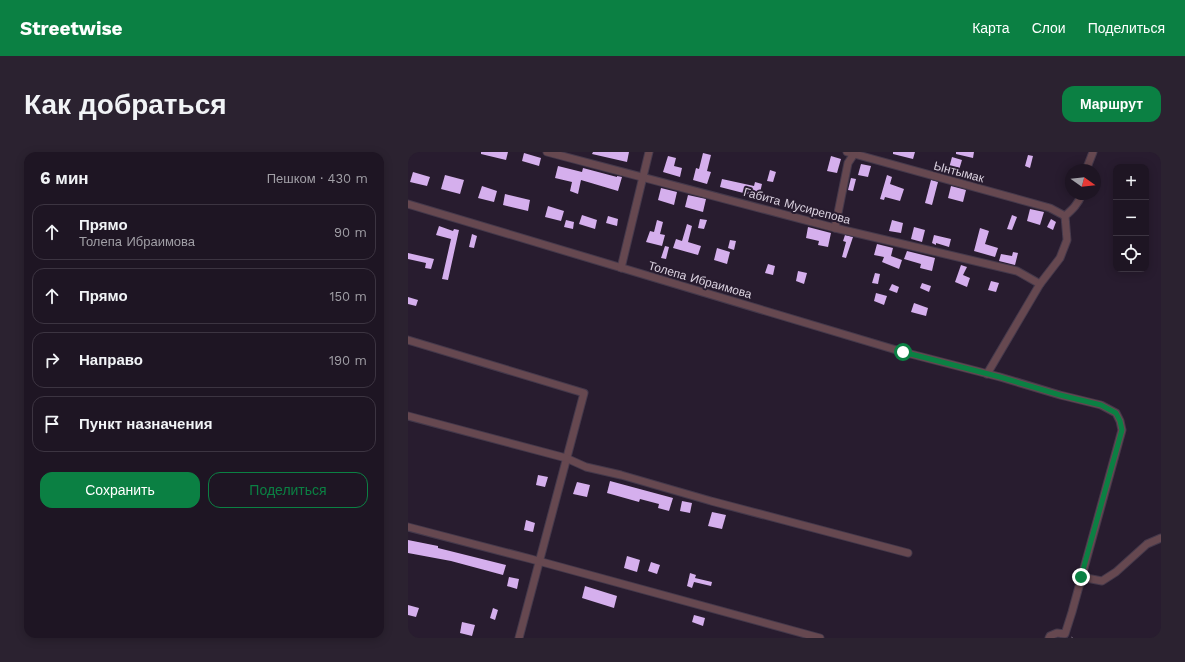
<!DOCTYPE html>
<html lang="ru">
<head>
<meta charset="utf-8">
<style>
  body { margin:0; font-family:"Work Sans",sans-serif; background:#2b2230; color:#f1f3f6 }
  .controls { position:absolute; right:12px; top:12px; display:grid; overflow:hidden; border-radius:8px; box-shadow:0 2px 10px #0003 }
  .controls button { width:36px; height:36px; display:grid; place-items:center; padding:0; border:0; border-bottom:1px solid #3c3441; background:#1e1523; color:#f1f3f6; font:20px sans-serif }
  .compass { position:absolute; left:657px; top:12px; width:36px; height:36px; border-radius:50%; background:#1e1523; box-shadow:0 2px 10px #0003; rotate:105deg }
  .stop { position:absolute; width:12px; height:12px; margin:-9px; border:3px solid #0b8043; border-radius:50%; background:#fff }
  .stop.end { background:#0b8043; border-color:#fff; box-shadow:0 1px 4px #0008 }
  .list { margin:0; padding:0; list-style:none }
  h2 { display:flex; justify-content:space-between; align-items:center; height:52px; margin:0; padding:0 16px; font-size:17px }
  h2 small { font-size:13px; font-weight:400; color:#a19fa6 }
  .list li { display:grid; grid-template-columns:26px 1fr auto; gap:12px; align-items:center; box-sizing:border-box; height:56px; margin:0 8px 8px; padding:0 8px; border:1px solid #3c3441; border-radius:12px }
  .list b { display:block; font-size:15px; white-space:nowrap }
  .list p { margin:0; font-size:13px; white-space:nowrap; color:#a19fa6 }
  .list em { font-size:13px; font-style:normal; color:#a19fa6 }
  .actions { display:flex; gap:8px; padding:12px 16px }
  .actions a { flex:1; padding:9px 0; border:1px solid #0b8043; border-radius:12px; text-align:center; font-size:14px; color:#0b8043 }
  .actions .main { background:#0b8043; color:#fff }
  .icon { flex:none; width:22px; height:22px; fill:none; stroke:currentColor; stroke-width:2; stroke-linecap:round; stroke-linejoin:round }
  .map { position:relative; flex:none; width:753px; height:486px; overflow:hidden; border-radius:12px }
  header { display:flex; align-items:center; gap:24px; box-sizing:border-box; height:56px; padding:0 20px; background:#0b8043; color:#fff }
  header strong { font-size:19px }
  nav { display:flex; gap:22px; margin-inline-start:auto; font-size:14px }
  .intro { display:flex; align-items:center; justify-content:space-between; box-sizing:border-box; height:96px; padding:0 24px }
  h1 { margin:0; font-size:28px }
  .button { padding:10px 18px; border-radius:12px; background:#0b8043; color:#fff; font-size:14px; font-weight:700 }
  main { display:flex; gap:24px; padding:0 24px }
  aside { flex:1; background:#1e1523; border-radius:12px; box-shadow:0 2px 10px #0003 }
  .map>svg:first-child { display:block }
  .building { fill:#d5afed }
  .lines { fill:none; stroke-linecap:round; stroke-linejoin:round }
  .street-casing { stroke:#45394b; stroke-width:9 }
  .path { stroke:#615667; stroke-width:1; stroke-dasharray:2 3; stroke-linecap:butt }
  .street { stroke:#664850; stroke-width:7 }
  .route { stroke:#0b8043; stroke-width:5 }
  .labels { text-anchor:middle; stroke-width:4; stroke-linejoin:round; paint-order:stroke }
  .street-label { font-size:12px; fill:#dbd2e0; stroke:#281c2f }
</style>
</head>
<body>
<header>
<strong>Streetwise</strong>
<nav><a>Карта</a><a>Слои</a><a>Поделиться</a></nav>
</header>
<div class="intro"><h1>Как добраться</h1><a class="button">Маршрут</a></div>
<main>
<aside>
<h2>6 мин<small>Пешком · 430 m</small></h2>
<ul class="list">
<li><svg class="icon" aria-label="ahead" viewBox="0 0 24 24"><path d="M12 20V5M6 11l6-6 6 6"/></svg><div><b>Прямо</b><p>Толепа Ибраимова</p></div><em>90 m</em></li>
<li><svg class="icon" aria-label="ahead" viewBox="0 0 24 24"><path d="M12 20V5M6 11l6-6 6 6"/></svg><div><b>Прямо</b></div><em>150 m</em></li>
<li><svg class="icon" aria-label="right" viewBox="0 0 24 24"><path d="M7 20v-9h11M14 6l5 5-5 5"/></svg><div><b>Направо</b></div><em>190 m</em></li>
<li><svg class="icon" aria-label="arrive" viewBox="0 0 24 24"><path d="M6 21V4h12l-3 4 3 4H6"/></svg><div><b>Пункт назначения</b></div></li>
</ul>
<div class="actions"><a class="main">Сохранить</a><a>Поделиться</a></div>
</aside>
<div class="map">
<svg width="753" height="486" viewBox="0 0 753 486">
  <rect width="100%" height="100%" fill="#281c2f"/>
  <g class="building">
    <path d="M73 0H100L98 8 73 2Z"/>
    <path d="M185 0H221L219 10 184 2Z"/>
    <path d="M485 0H507L505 7 485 2Z"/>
    <path d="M548 0H566L565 6 548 2Z"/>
    <path d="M116 1 133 6 131 14 114 9Z"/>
    <path d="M295 1 303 3 299 19 303 20 299 32 285 28 288 16 291 17Z"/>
    <path d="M620 3 625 4 622 16 617 14Z"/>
    <path d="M260 4 268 6 266 14 274 16 272 25 255 20Z"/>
    <path d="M423 4 433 7 429 21 419 19Z"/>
    <path d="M544 5 554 8 551 18 541 16Z"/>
    <path d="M453 12 463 14 460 25 450 23Z"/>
    <path d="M150 14 174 20 175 16 209 25V24L214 25 210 39 173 28 170 42 162 39 164 30 147 26Z"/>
    <path d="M362 18 368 20 365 30 359 29Z"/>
    <path d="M5 20 22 25 19 34 2 30Z"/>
    <path d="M37 23 56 28 52 42 33 37Z"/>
    <path d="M479 23 484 25 482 32 496 37 492 49 477 45 476 48 472 47Z"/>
    <path d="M443 26 448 27 445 39 440 38Z"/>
    <path d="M314 27 346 34 347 30 354 32 351 45 312 35Z"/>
    <path d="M523 28 530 30 524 53 517 51Z"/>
    <path d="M74 34 89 39 86 50 70 46Z"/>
    <path d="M543 34 558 38 555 50 540 46Z"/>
    <path d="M253 36 269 40 266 53 250 48Z"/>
    <path d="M97 42 122 48 120 59 95 53Z"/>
    <path d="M280 43 298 47 295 60 277 55Z"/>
    <path d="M140 54 156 59 153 69 137 65Z"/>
    <path d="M622 57 636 60 632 73 619 69Z"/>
    <path d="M174 63 189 68 187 77 171 72Z"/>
    <path d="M604 63 609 65 604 78 599 77Z"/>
    <path d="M200 64 210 67 209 74 198 71Z"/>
    <path d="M292 67 299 68 296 77 290 76Z"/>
    <path d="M643 67 648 70 645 78 639 75Z"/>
    <path d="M158 68 166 70 165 77 156 75Z"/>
    <path d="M249 68 255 70 252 82 257 83 254 94 238 90 242 79 246 80Z"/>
    <path d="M484 68 495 71 493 81 481 79Z"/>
    <path d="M279 72 284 74 280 90 293 94 290 103 265 96 268 87 274 89Z"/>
    <path d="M31 74 45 79 46 77 51 78 40 128 34 127 43 87 28 83Z"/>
    <path d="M400 75 423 81 420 95 410 93 411 89 398 86Z"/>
    <path d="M506 75 517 78 514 90 503 87Z"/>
    <path d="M572 76 581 79 577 92 590 96 587 105 566 99Z"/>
    <path d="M64 82 69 84 66 96 61 95Z"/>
    <path d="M437 83 445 85 438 106 434 105 438 90 435 89Z"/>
    <path d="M526 83 543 87 541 95 528 91V93L524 91Z"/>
    <path d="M322 88 328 89 326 98 320 96Z"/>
    <path d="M469 92 485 96 483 104 494 108 491 117 474 110 476 105 466 103Z"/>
    <path d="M257 94 261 95 258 107 253 106Z"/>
    <path d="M309 96 322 100 319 112 306 108Z"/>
    <path d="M499 99 527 106 524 119 512 116 513 112 496 107Z"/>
    <path d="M605 100 610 101 607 113 591 109 593 102 604 104Z"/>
    <path d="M0 101 26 107 23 117 17 116 18 111 0 107Z"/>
    <path d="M360 112 367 114 365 123 357 121Z"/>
    <path d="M553 113 559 115 555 123 562 126 559 135 547 130Z"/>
    <path d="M390 119 399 121 396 132 388 129Z"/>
    <path d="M467 121 472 122 470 132 464 131Z"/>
    <path d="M583 129 591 131 588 140 580 138Z"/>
    <path d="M514 131 523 134 521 140 512 136Z"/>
    <path d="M484 132 491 135 489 141 481 138Z"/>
    <path d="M468 141 479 144 476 153 466 149Z"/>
    <path d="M0 145 10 148 8 154 0 152Z"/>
    <path d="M506 151 520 156 518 164 503 160Z"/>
    <path d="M130 323 140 325 137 335 128 333Z"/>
    <path d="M202 329 265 346 261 359 250 356 251 352 232 347 231 350 199 341Z"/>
    <path d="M169 330 182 333 179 345 165 342Z"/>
    <path d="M274 349 284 351 282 361 272 359Z"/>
    <path d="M304 360 318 363 314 377 300 374Z"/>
    <path d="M118 368 127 371 125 380 116 378Z"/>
    <path d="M0 388 30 394V396L98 413 95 423 43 409 0 401Z"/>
    <path d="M219 404 232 408 229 420 216 416Z"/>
    <path d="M243 410 252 413 249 422 240 419Z"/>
    <path d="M282 421 288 423 287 426 304 430 303 434 286 430 284 436 279 434Z"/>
    <path d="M101 425 111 427 109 437 99 434Z"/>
    <path d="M177 434 209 444 206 456 174 446Z"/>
    <path d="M0 453 11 456 8 465 0 463Z"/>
    <path d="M85 456 90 458 87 468 82 466Z"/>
    <path d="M286 463 297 466 295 474 284 470Z"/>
    <path d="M54 470 67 473 64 484 52 481Z"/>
  </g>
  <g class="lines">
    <defs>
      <g id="street">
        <path d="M139 0 427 76 609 119 632 132"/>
        <path d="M439 0 642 56 657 64"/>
        <path d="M678 18 685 0"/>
        <path d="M0 52 495 200 592 225 652 243 693 253 708 261 712 269 714 278 664 460 657 482 649 481 642 484 641 486"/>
        <path d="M427 76 440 11 446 2"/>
        <path d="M213 116 241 0"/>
        <path d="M0 188 176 241 111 486"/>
        <path d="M579 222 632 132 652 106 659 88 657 64C665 57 670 52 674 42"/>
        <path d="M0 264 158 306 178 315 213 323 303 349 500 401"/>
        <path d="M0 375 123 407 412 486"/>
        <path d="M673 425 694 429 708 420 739 392 753 386"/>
      </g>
    </defs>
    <use href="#street" class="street-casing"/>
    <path class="path" d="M663 485 666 486"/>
    <use href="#street" class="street"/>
  </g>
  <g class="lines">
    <path class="route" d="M495 200 592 225 652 243 693 253 708 261 712 269 714 278 673 425"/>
  </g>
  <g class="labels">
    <g class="street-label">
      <text transform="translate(551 20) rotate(15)" y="4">Ынтымак</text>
      <text transform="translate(389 54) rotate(15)" y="4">Габита Мусирепова</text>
      <text transform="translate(292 128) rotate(16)" y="4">Толепа Ибраимова</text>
    </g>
  </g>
</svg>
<div class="controls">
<button>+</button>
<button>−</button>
<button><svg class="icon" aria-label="locate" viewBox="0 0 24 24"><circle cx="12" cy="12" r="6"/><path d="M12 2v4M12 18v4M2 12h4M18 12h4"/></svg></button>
</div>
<svg class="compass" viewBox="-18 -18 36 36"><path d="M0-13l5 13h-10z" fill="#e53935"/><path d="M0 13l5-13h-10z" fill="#a19fa6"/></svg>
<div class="stop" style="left:495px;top:200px"></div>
<div class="stop end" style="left:673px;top:425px"></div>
</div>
</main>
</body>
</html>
